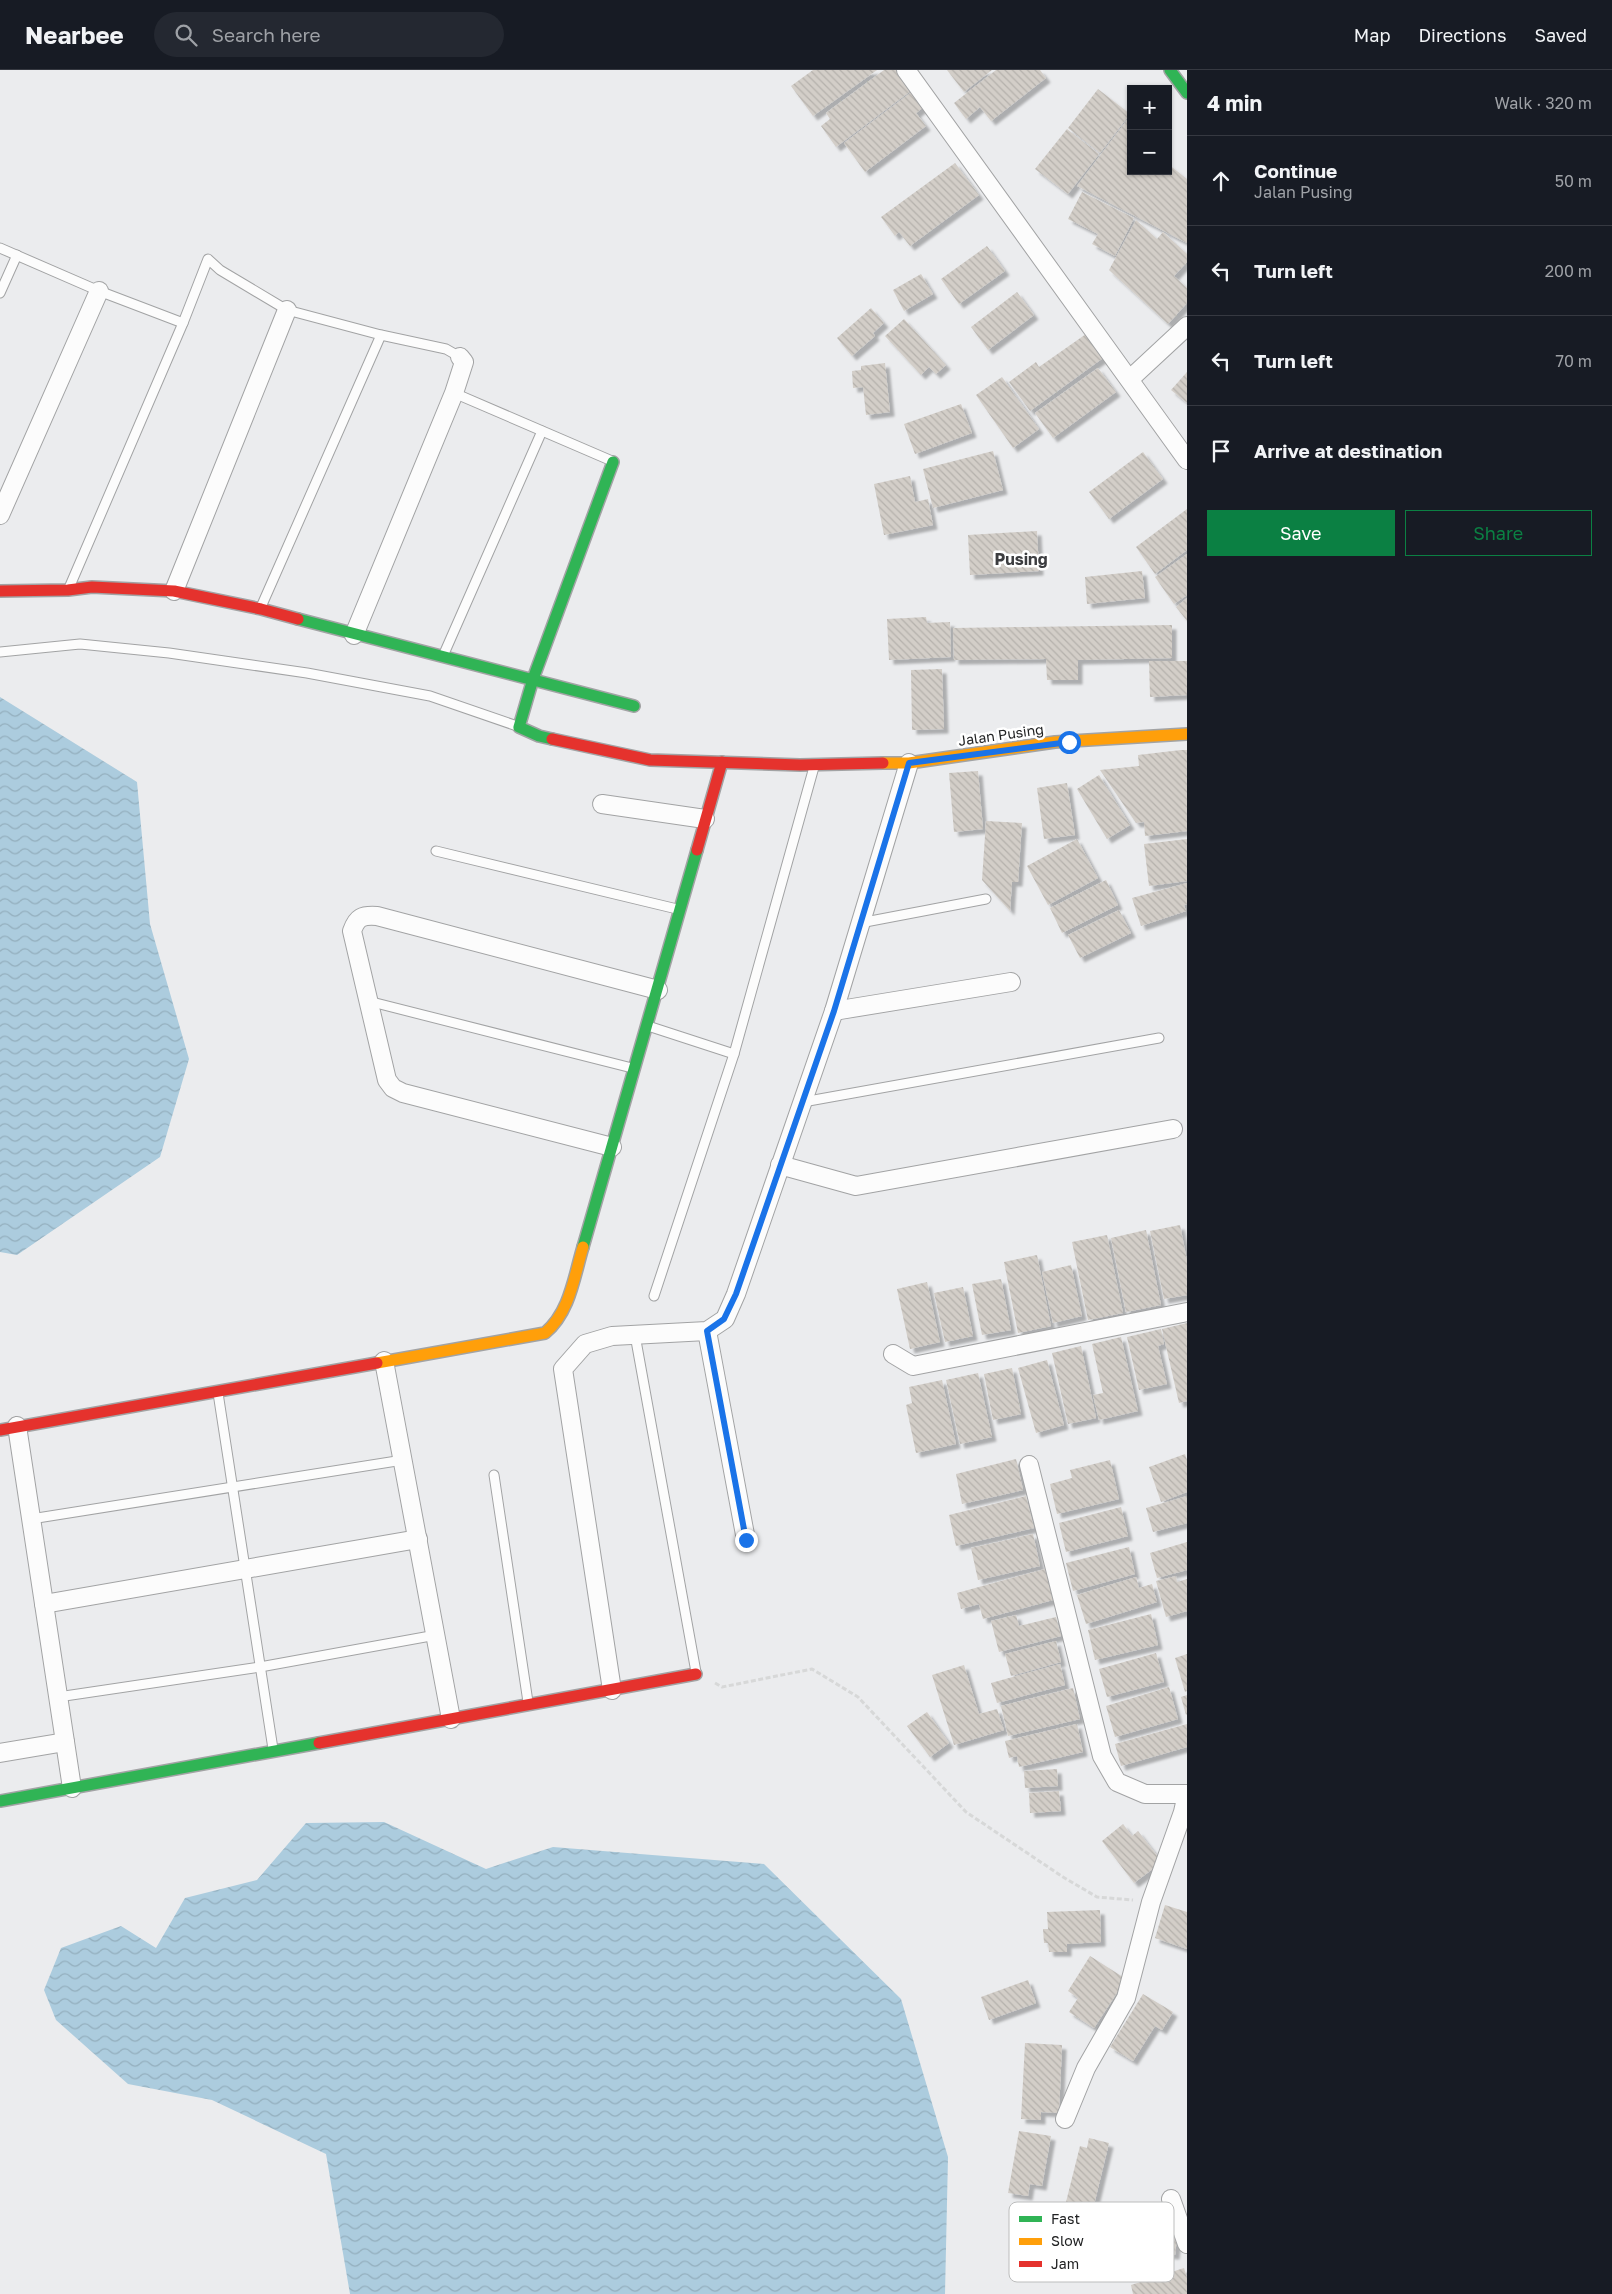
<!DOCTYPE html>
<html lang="en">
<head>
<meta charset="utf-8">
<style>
  body { margin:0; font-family:"Golos Text",sans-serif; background:#242831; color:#f1f3f6 }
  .controls { position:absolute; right:15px; top:15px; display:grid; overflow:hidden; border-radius:0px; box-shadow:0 1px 4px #0004 }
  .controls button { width:45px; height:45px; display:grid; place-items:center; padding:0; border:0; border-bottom:1px solid #363941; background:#171b24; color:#f1f3f6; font:25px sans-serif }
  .stop { position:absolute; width:15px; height:15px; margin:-11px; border:4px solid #1a73e8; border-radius:50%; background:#fff }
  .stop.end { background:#1a73e8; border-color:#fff; box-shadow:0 1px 5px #0008 }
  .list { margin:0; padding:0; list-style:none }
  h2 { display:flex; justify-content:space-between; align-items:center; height:65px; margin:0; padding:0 20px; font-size:21px }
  h2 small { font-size:16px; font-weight:400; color:#9ea1a6 }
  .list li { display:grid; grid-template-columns:32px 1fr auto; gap:15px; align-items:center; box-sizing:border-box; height:90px; padding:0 20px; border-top:1px solid #363941 }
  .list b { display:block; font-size:19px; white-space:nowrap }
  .list p { margin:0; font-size:16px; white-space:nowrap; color:#9ea1a6 }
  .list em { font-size:16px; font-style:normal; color:#9ea1a6 }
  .actions { display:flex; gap:10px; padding:15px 20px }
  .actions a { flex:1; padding:11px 0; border:1px solid #0b8043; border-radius:0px; text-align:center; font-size:18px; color:#0b8043 }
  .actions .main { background:#0b8043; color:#fff }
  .icon { flex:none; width:28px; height:28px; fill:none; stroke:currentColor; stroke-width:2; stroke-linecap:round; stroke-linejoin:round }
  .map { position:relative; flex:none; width:1187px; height:2224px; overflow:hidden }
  header { display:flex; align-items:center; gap:30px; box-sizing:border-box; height:70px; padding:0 25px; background:#171b24; border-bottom:1px solid #363941 }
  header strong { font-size:24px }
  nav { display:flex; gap:28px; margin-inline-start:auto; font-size:18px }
  .search { width:350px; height:45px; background:#242831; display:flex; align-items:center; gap:12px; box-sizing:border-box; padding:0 18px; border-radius:28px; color:#9ea1a6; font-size:19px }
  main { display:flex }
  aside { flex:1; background:#171b24 }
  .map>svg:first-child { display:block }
  .water { fill:url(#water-waves) }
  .building { fill:url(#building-back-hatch); filter:url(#shadow) }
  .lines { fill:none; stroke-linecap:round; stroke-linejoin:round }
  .lane-casing { stroke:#a2a3a4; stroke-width:11 }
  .street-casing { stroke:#a2a3a4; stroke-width:20 }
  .fast-casing { stroke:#a2a3a4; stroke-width:14 }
  .slow-casing { stroke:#a2a3a4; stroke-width:14 }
  .jam-casing { stroke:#a2a3a4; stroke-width:14 }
  .path { stroke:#d7d8d8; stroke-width:3; stroke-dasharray:5 2.5; stroke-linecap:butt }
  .lane { stroke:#fcfcfc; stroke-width:9 }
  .street { stroke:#fcfcfc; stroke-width:18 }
  .fast { stroke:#30b455; stroke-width:11 }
  .slow { stroke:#ff9f0a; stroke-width:11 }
  .jam { stroke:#e5322d; stroke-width:11 }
  .route { stroke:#1a73e8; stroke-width:6 }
  .labels { text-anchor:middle; stroke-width:5; stroke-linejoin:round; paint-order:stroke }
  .street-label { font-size:14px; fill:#212223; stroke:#fff }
  .quarter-label { font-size:16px; font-weight:bold; fill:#3c3d40; stroke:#fff }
  .key { fill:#fff; stroke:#bcbdbd; stroke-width:1 }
  .key-label { font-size:14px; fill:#212223 }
</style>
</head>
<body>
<header>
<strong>Nearbee</strong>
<div class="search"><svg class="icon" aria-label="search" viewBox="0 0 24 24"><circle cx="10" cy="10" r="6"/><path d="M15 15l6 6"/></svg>Search here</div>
<nav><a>Map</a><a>Directions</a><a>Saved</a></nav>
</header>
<main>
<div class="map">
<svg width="1187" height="2224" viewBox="0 0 1187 2224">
  <defs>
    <pattern id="water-waves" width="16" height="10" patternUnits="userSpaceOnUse" patternTransform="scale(1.25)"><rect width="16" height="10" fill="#acccde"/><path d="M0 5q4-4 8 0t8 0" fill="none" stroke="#94afbe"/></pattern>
    <pattern id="building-back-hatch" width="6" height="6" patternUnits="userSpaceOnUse" patternTransform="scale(1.25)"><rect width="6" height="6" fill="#d3cec8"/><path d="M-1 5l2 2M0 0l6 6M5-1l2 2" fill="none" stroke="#b5b1ac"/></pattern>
    <filter id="shadow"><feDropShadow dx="4.5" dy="4.5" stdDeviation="1" flood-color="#0004"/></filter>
  </defs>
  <rect width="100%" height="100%" fill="#ebecee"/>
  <g class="water">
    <path d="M0 627 137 712 150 854 189 989 160 1087 17 1185 0 1182Z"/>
    <path d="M384 1752 486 1799 553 1777 764 1794 901 1929 948 2087 945 2224H350L326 2084 212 2030 128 2014 56 1950 44 1920 61 1878 121 1856 156 1878 185 1828 257 1810 306 1753Z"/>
  </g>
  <g class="building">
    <path d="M813 0H877L813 46 791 16Z"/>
    <path d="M884 0H897L912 20 836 77 821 56 830 49 826 43Z"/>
    <path d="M947 0H992L964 22Z"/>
    <path d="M996 0H1040L1046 8 991 51 980 37 966 49 954 33Z"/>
    <path d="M1098 19 1130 44 1100 83 1068 58Z"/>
    <path d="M913 21 925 36 916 43 926 56 865 102 844 73Z"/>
    <path d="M1127 50 1131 52V101H1168V94L1187 109V173L1077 116Z"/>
    <path d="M1067 59 1099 84 1068 124 1035 99Z"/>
    <path d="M955 93 979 125 910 176 899 162 895 166 881 147Z"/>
    <path d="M1082 122 1134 148 1115 186 1092 174 1098 164 1068 149Z"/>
    <path d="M1136 150 1157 169 1163 162 1187 184V192L1174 206 1187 218V233L1168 254 1109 200Z"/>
    <path d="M987 176 1005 201 959 234 941 209Z"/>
    <path d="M921 204 933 224 904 241 893 220Z"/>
    <path d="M1017 222 1034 245 988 280 971 257Z"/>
    <path d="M871 238 884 253 873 263 875 266 852 286 837 268Z"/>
    <path d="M904 249 946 295 936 304 929 297 921 305 885 266Z"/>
    <path d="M1086 264 1103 288 1030 341 1009 312 1036 292 1039 297Z"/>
    <path d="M885 293 890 342 866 345 863 317 853 318 852 301 861 300V296Z"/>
    <path d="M1098 298 1116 322 1053 368 1035 343Z"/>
    <path d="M1187 302V333L1171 320Z"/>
    <path d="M1002 307 1039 359 1013 378 976 325Z"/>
    <path d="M961 334 972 363 915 384 904 354Z"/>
    <path d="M993 381 1003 420 933 438 923 399Z"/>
    <path d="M1143 382 1163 409 1109 449 1089 422Z"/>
    <path d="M910 406 915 432 928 429 933 455 884 465 874 414Z"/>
    <path d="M1187 439V480L1155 504 1136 477Z"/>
    <path d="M1037 461 1039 501 970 505 968 465Z"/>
    <path d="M1187 484V525L1174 534 1155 507Z"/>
    <path d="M1142 501 1145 528 1087 534 1085 507Z"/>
    <path d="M1187 528V551L1176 537Z"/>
    <path d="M926 547 927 553 950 552 951 587 889 590 887 549Z"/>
    <path d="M1172 555V588L1078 590V610H1047L1046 589 954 590 953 558Z"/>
    <path d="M1149 591H1187V625L1150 627Z"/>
    <path d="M942 599 944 659 912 660 911 600Z"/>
    <path d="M1181 680H1187V761L1145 766 1144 752 1136 753 1100 700 1139 696 1138 685Z"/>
    <path d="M978 701 983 759 954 762 949 703Z"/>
    <path d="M1099 705 1130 755 1107 769 1077 719Z"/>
    <path d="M1067 713 1075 765 1044 769 1037 718Z"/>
    <path d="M986 751 1022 753 1018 812H1012L1010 841 982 810Z"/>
    <path d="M1077 769 1098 808 1048 835 1027 796Z"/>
    <path d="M1187 769V811L1149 816 1144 774Z"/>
    <path d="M1106 810 1118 835 1062 863 1050 838Z"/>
    <path d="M1187 813V834L1184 835 1186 841 1141 856 1132 828Z"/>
    <path d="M1119 840 1131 863 1080 888 1068 865Z"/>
    <path d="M1180 1155 1187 1191V1225L1164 1229 1150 1161Z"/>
    <path d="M1146 1160 1161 1235 1126 1242 1111 1168Z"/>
    <path d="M1107 1165 1123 1243 1088 1250 1072 1172Z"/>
    <path d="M1037 1185 1051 1256 1018 1263 1004 1192Z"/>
    <path d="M1071 1195 1082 1246 1053 1253 1042 1202Z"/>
    <path d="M1001 1209 1011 1260 982 1265 972 1214Z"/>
    <path d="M927 1212 940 1272 910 1279 897 1219Z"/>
    <path d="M963 1217 973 1266 945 1272 934 1223Z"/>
    <path d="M1187 1253V1331L1179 1333 1162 1259Z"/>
    <path d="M1161 1259 1164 1274 1158 1276 1167 1314 1139 1320 1127 1267Z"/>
    <path d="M1121 1267 1138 1341 1099 1350 1093 1325 1103 1323 1092 1274Z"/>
    <path d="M1081 1276 1096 1348 1068 1354 1052 1283Z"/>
    <path d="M1047 1290 1064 1355 1036 1363 1018 1298Z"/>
    <path d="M1012 1298 1021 1344 993 1350 984 1304Z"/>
    <path d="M978 1303 992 1367 960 1374 946 1310Z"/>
    <path d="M942 1310 956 1374 916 1383 906 1335 912 1333 909 1317Z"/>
    <path d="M1185 1384 1187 1390V1422L1161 1432 1149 1397Z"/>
    <path d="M1016 1389 1023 1420 962 1434 956 1404Z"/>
    <path d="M1110 1390 1119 1429 1057 1444 1050 1414 1072 1408 1070 1400Z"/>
    <path d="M1026 1426 1034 1458 956 1476 949 1445Z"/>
    <path d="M1187 1426V1453L1153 1462 1146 1438Z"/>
    <path d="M1121 1437 1128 1466 1066 1482 1059 1453Z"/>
    <path d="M1033 1464 1040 1496 978 1510 971 1478Z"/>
    <path d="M1187 1472V1500L1157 1508 1150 1483Z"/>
    <path d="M1129 1477 1135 1504 1073 1521 1066 1493Z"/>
    <path d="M1045 1499 1053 1530 983 1549 979 1534 961 1539 957 1523Z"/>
    <path d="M1176 1506 1177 1512 1187 1509V1541L1166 1547 1156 1511Z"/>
    <path d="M1136 1507 1139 1518 1152 1514 1157 1532 1086 1554 1077 1525Z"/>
    <path d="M1151 1544 1158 1575 1095 1590 1088 1560Z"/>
    <path d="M1016 1545 1019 1556 1056 1547 1061 1566 999 1582 991 1551Z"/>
    <path d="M1056 1571 1061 1592 1011 1606 1005 1584Z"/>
    <path d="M1156 1583 1164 1612 1107 1627 1099 1599Z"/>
    <path d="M1187 1584V1621L1185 1622 1175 1588Z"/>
    <path d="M1060 1594 1065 1615 997 1633 991 1613Z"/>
    <path d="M964 1595 979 1644 997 1639 1004 1660 954 1675 932 1605Z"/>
    <path d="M1169 1617 1178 1649 1115 1667 1106 1636Z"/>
    <path d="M1073 1618 1080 1649 1008 1666 1001 1636Z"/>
    <path d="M1187 1625V1644L1186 1645 1181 1627Z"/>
    <path d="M927 1642 949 1673 930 1687 907 1656Z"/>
    <path d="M1077 1654 1083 1682 1019 1697 1017 1686 1009 1688 1005 1671Z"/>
    <path d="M1187 1654V1677L1121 1696 1115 1674Z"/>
    <path d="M1057 1699 1058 1716 1025 1718 1024 1701Z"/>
    <path d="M1059 1721 1061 1741 1030 1743 1029 1723Z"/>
    <path d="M1123 1754 1132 1766 1138 1761 1162 1792 1134 1813 1102 1771Z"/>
    <path d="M1165 1835 1187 1842V1879L1155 1868Z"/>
    <path d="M1100 1840 1101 1872 1067 1874V1882H1049L1048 1873H1044L1043 1859H1048L1047 1842Z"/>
    <path d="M1090 1886 1126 1909 1094 1958 1069 1942 1078 1928 1068 1921Z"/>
    <path d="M1028 1910 1036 1933 989 1950 981 1927Z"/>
    <path d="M1143 1924 1173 1942 1162 1960 1155 1956 1133 1991 1110 1977Z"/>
    <path d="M1025 1973 1062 1975 1059 2043 1041 2042V2050L1021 2049Z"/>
    <path d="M1019 2061 1051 2066 1042 2116 1030 2114 1028 2126 1008 2123Z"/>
    <path d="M1089 2068 1109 2073 1093 2139 1066 2132 1080 2076 1087 2078Z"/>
    <path d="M1154 2157 1178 2159 1175 2185 1151 2183Z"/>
    <path d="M1184 2198 1187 2208V2224H1133L1131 2215Z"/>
  </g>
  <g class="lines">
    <defs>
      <g id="lane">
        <path d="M0 178 99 221 183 253"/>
        <path d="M0 223 17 185"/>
        <path d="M454 323 612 391"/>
        <path d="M69 518 183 253 208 189 220 200 287 240 381 265 446 279 460 287"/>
        <path d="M261 537 381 265"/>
        <path d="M0 582 80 574 169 583 307 603 430 626 517 656"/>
        <path d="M443 586 542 361"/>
        <path d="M436 781 677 839"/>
        <path d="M860 853 986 829"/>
        <path d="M368 931 632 998"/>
        <path d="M648 956 734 984"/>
        <path d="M803 1032 1159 968"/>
        <path d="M654 1226 734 984 814 697"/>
        <path d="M635 1265 696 1602"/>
        <path d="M218 1323 273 1679"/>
        <path d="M494 1405 528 1632"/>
        <path d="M31 1449 403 1390"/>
        <path d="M58 1627 260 1597 436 1565"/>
      </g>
      <g id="street">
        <path d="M906 0 1187 390"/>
        <path d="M1130 309 1187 256"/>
        <path d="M0 445 99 221"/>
        <path d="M174 521 287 240"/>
        <path d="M354 565 454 323 464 292 460 287"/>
        <path d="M602 734 705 749"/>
        <path d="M834 941 1011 912"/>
        <path d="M612 1077 403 1023 393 1018 387 1010 352 861C357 847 362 845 377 846L658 920"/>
        <path d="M780 1095 856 1116 1173 1059"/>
        <path d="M707 1261 746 1470"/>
        <path d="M893 1284 913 1296 1187 1242"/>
        <path d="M384 1291 451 1649"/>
        <path d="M17 1356 72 1718"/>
        <path d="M1029 1395 1102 1686 1117 1712 1145 1724H1187"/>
        <path d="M44 1534 418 1469"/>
        <path d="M612 1620 563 1299 585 1274 612 1266 707 1261 725 1249 736 1224 834 941 909 693"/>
        <path d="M0 1683 65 1672"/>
        <path d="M1065 2049 1086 1998 1126 1928 1151 1832 1183 1742 1187 1724"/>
        <path d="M1171 2129 1187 2174"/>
      </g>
      <g id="fast">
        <path d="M1170 0 1187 23"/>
        <path d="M298 549 634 636"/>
        <path d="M552 669 539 666 519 657 533 609 613 392"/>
        <path d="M583 1177 697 780"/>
        <path d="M0 1731 319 1673"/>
      </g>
      <g id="slow">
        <path d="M883 693H909L1055 672 1187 664"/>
        <path d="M377 1293 545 1263C570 1242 574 1207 583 1177"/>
      </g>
      <g id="jam">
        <path d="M0 521 68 520 92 517 174 521 261 539 298 549"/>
        <path d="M552 669 650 690 800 695 883 693"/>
        <path d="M697 780 722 692"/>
        <path d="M0 1360 377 1293"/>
        <path d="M319 1673 696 1604"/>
      </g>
    </defs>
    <use href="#lane" class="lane-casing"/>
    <use href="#street" class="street-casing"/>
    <use href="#fast" class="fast-casing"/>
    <use href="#slow" class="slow-casing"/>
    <use href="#jam" class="jam-casing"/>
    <path class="path" d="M715 1613 722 1617 812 1599 858 1627 966 1742 1063 1807 1097 1827 1133 1830"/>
    <use href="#lane" class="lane"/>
    <use href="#street" class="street"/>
    <use href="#fast" class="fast"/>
    <use href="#slow" class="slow"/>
    <use href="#jam" class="jam"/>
  </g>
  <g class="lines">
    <path class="route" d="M746 1470 707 1261 724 1249 736 1224 834 941 909 693 1069 672"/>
  </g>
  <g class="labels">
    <g class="street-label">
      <text transform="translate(1001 665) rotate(-8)" y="5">Jalan Pusing</text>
    </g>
    <g class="quarter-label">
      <text x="1021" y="495">Pusing</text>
    </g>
  </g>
  <rect x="1009" y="2132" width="165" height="80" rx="8" class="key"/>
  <rect x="1019" y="2146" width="23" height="6" fill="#30b455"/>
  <rect x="1019" y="2168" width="23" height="7" fill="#ff9f0a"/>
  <rect x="1019" y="2191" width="23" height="6" fill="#e5322d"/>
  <g class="key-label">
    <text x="1051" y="2154">Fast</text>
    <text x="1051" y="2176">Slow</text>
    <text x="1051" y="2199">Jam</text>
  </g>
</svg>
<div class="controls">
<button>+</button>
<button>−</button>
</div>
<div class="stop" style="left:1069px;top:672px"></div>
<div class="stop end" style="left:746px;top:1470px"></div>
</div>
<aside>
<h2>4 min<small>Walk · 320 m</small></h2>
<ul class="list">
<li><svg class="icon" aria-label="ahead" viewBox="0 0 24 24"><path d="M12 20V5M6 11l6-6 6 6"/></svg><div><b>Continue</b><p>Jalan Pusing</p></div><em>50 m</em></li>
<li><svg class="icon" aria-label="left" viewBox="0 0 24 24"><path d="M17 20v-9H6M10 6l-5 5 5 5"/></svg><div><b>Turn left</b></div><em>200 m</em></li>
<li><svg class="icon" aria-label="left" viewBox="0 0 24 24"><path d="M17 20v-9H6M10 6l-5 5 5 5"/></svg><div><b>Turn left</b></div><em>70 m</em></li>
<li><svg class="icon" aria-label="arrive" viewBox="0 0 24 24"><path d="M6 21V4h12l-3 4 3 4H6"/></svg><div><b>Arrive at destination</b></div></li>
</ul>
<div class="actions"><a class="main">Save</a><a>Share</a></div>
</aside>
</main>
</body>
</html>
